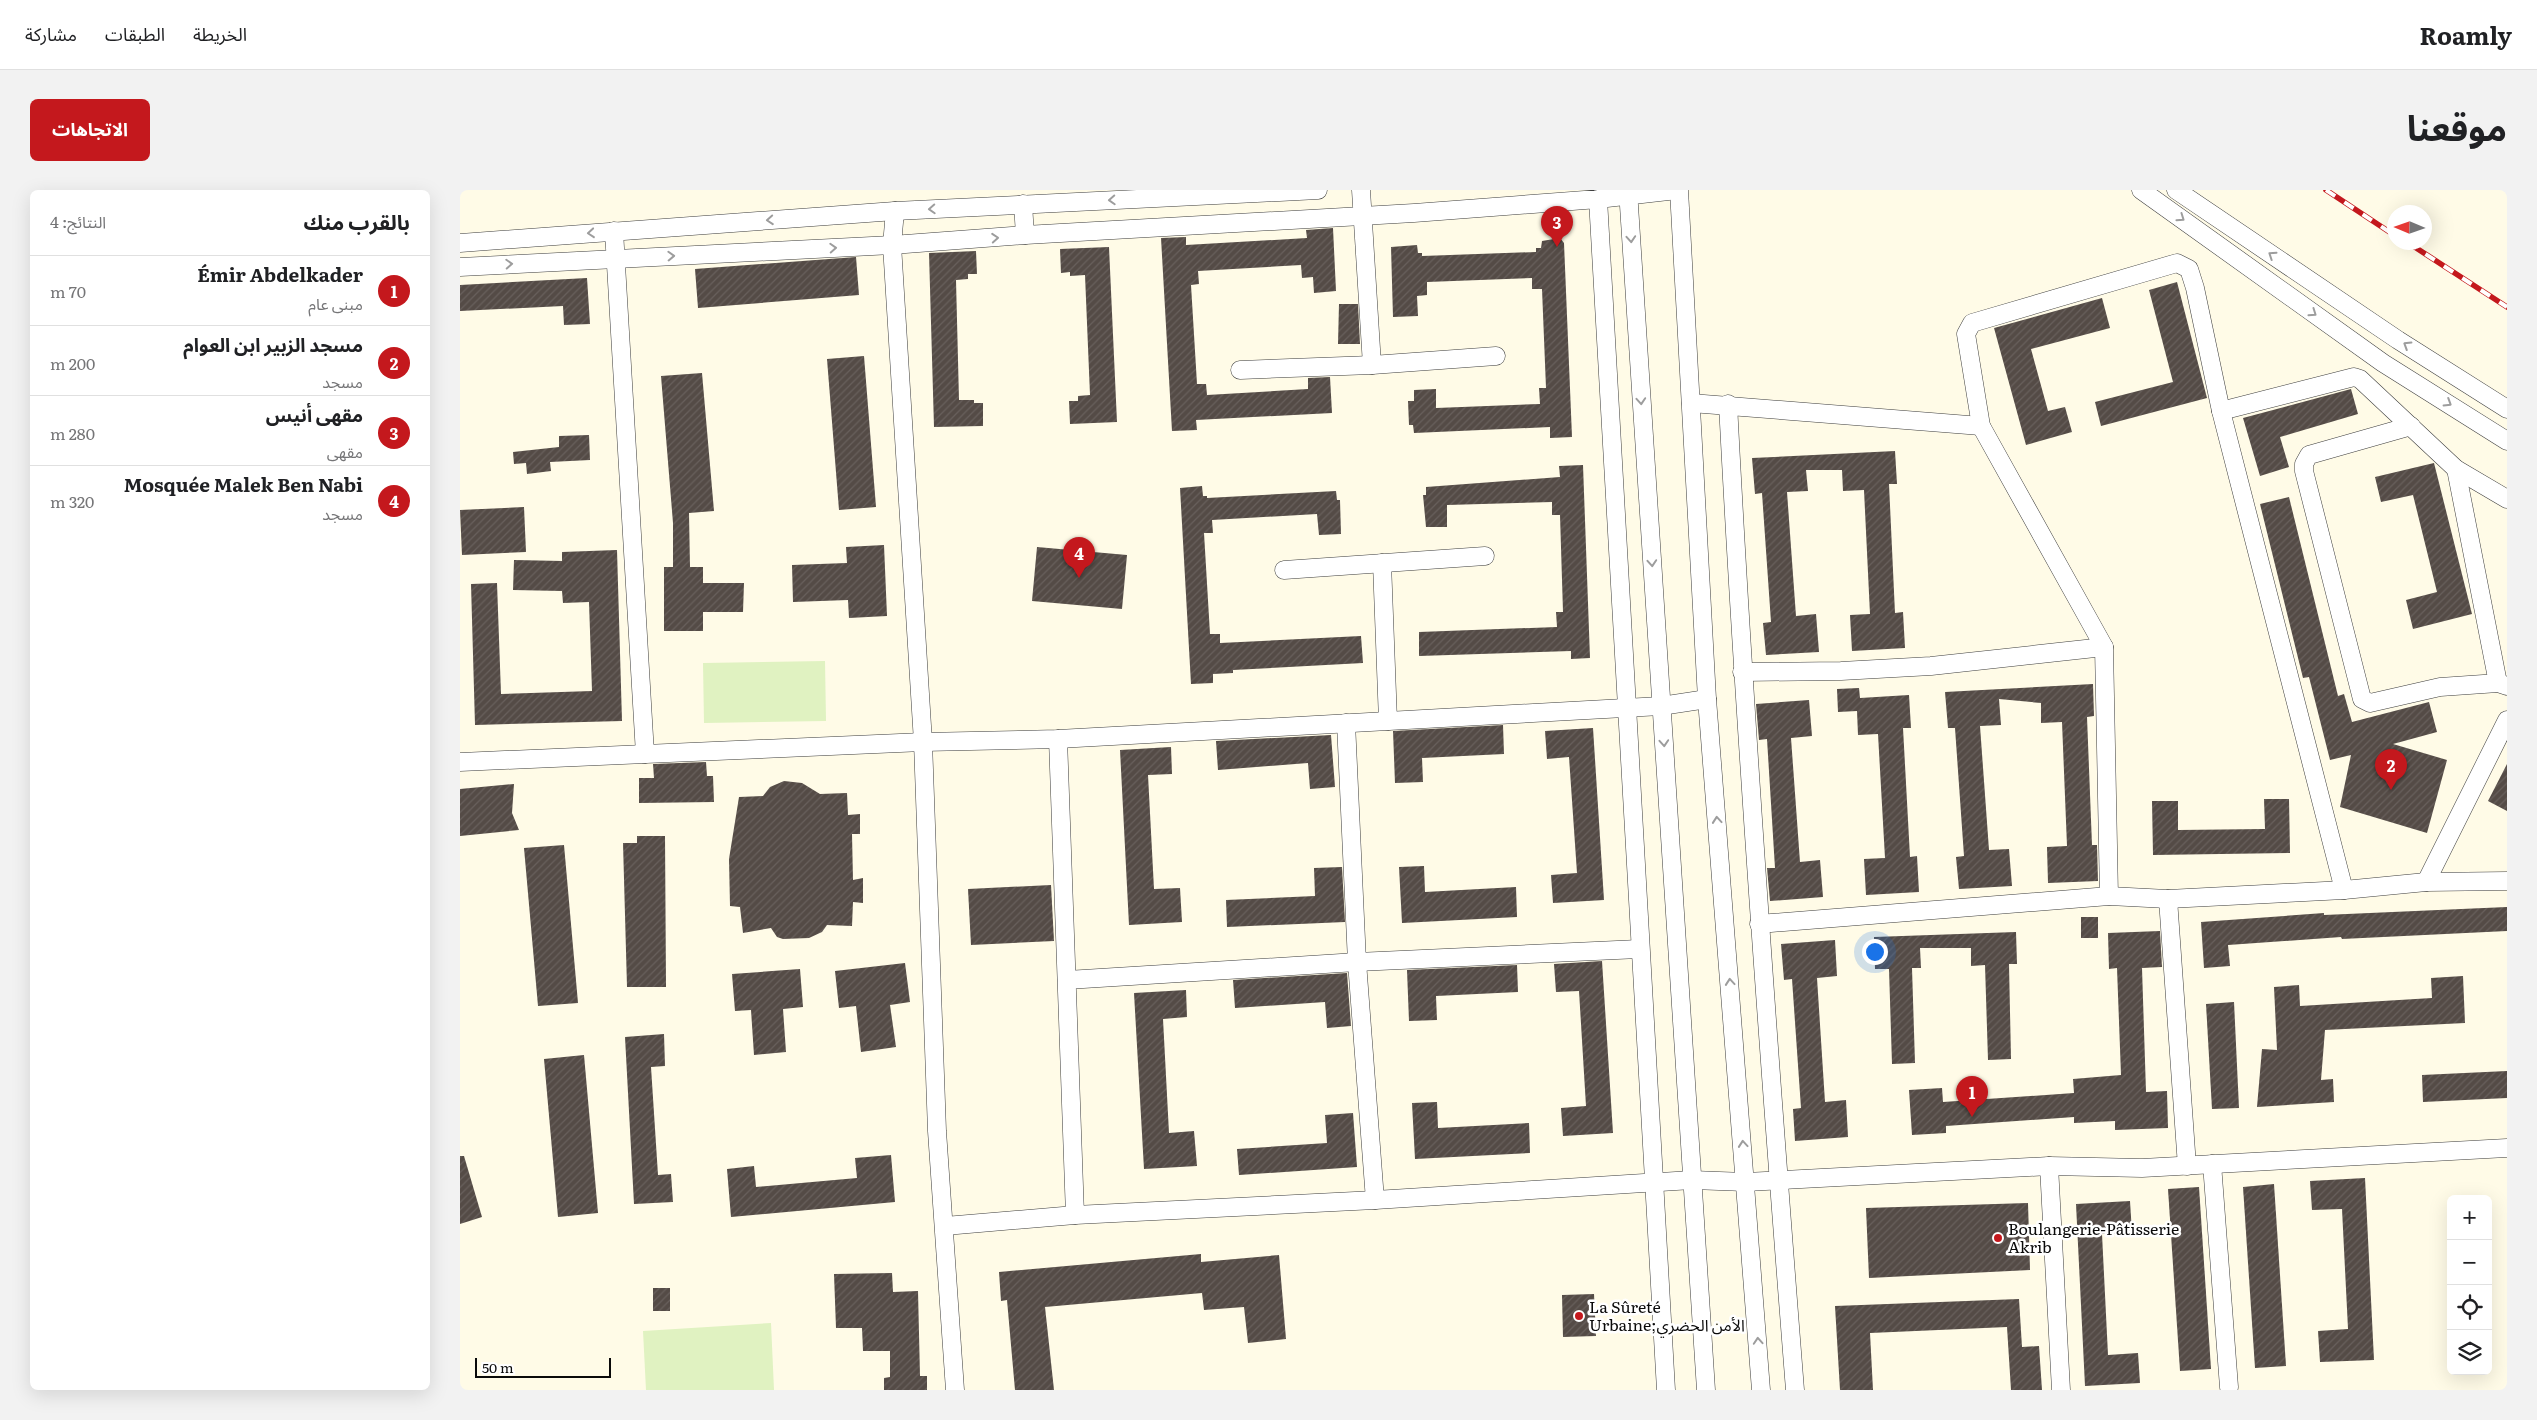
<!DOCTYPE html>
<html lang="ar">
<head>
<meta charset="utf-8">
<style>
  body { margin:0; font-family:Literata,"Noto Sans Arabic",serif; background:#f2f2f2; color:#202124; direction:rtl }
  .controls { position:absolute; right:15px; bottom:15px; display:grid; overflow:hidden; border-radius:8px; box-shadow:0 5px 20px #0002 }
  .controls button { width:45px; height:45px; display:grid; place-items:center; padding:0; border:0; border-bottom:1px solid #e0e0e0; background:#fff; color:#202124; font:25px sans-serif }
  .compass { position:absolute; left:1927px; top:15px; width:45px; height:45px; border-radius:50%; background:#fff; box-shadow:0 5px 20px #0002; rotate:272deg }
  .scale { position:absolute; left:15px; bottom:12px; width:136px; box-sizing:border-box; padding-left:5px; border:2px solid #0a0a0a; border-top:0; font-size:14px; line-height:18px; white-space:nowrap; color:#0a0a0a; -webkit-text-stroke:4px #fff; paint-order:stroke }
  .you { position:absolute; left:1414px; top:761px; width:18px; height:18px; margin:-12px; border:4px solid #fff; border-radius:50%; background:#1a73e8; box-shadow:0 0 0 8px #1a73e833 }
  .badge { display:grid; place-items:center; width:32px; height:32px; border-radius:50%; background:#c4181d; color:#fff; font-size:16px; font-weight:700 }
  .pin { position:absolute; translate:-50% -41px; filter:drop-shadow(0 1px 2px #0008) }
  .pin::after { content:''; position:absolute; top:26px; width:18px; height:15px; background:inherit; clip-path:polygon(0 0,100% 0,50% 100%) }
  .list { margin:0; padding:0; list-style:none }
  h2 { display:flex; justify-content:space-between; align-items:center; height:65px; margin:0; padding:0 20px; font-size:21px }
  h2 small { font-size:16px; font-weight:400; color:#757577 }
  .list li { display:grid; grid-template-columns:32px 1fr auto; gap:15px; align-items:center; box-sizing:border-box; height:70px; padding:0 20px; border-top:1px solid #e0e0e0 }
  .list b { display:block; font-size:19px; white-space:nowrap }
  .list p { margin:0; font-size:16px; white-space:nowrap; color:#757577 }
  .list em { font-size:16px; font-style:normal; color:#757577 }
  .icon { flex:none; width:28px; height:28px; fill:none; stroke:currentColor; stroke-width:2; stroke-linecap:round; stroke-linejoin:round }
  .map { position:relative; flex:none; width:2047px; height:1200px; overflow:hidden; direction:ltr; border-radius:8px }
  header { display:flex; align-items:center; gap:30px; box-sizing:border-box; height:70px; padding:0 25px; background:#fff; border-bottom:1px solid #e0e0e0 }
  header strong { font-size:24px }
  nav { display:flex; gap:28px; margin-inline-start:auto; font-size:18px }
  .intro { display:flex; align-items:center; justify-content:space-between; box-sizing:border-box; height:120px; padding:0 30px }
  h1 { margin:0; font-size:35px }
  .button { padding:12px 22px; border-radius:8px; background:#c4181d; color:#fff; font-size:18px; font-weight:700 }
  main { display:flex; gap:30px; padding:0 30px }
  aside { flex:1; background:#fff; border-radius:8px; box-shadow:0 5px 20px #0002 }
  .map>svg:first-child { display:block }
  .pitch { fill:#e0f2c1 }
  .building { fill:url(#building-hatch) }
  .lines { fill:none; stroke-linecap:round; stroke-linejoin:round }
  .street-casing { stroke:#3d3d3d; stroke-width:19 }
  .street { stroke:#fff; stroke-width:18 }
  .rail-casing { stroke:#c4181d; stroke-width:5.5 }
  .rail { stroke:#fff; stroke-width:4; stroke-dasharray:11; stroke-linecap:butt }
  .oneway { stroke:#9d9d9d }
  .poi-dot { fill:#c4181d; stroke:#fff; stroke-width:2 }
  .labels { text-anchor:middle; stroke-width:5; stroke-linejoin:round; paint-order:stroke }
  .poi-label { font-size:16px; fill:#0a0a0a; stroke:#fff; text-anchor:start }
</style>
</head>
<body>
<header>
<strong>Roamly</strong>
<nav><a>الخريطة</a><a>الطبقات</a><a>مشاركة</a></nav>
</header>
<div class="intro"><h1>موقعنا</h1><a class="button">الاتجاهات</a></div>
<main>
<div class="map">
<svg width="2047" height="1200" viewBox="0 0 2047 1200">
  <defs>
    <pattern id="building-hatch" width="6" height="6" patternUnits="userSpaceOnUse" patternTransform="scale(1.25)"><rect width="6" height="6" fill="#544b46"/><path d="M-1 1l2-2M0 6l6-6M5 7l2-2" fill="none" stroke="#68605c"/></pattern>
  </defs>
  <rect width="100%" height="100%" fill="#fffbe7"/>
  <g class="pitch">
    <path d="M365 471 366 531 244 533 243 473Z"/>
    <path d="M311 1133 314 1200H186L183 1141Z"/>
  </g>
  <g class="building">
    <path d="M873 38 876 101 854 103 853 87 842 88 841 75 738 81 739 94 731 95 737 194H746L747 205 848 199V188L870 187 872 223 736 230 737 240 712 241 701 48 726 47V55L847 48 846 40Z"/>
    <path d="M1100 48 1104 53 1112 247 1090 248V237L954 243 953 235H949L948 211H954V200L976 199V218L1080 214 1079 198H1086L1082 99H1072V88L967 92V105L957 106 958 126 933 127 931 57 957 55 958 63H962V66L1076 62V58H1081L1082 51Z"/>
    <path d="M649 57 657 232 610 234 609 211H618V206L630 205 625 85 610 86V82L601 83 600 59Z"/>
    <path d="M516 61 517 84H508V89L496 90 499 210H514V213H523V236L474 237 469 63Z"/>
    <path d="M396 67 399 105 238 118 235 79Z"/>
    <path d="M127 88 130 134 104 135 103 116 0 121V95Z"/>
    <path d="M1717 92 1747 208 1641 236 1635 212 1713 192 1689 100Z"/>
    <path d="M1642 108 1650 138 1571 159 1588 221 1605 217 1612 242 1566 255 1534 138Z"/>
    <path d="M879 114H898L900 154H878Z"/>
    <path d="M404 166 416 317 379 320 367 169Z"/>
    <path d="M242 183 254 321 229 323 230 377H243V393H284L283 422H243V441H204V377H213V333L201 186Z"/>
    <path d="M1891 199 1898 224 1820 247 1829 277 1800 286 1783 228Z"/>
    <path d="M129 245 130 270 90 272 91 281 67 284 66 273 54 274 53 262 99 257V246Z"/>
    <path d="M1435 261 1437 294H1429L1435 423 1443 422 1445 458 1392 461 1390 425 1410 424 1404 300 1383 301 1382 280H1346L1348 301 1327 302 1336 426 1356 424 1359 462 1306 465 1303 433 1311 432 1302 303 1295 304 1292 268Z"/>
    <path d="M1974 273 2012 424 1953 439 1946 410 1977 402 1953 305 1921 312 1915 287Z"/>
    <path d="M1123 275 1130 468 1111 469V461L959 466V442L1097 437 1096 422H1103L1100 325H1092V312L987 315V337H966L963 305H966V297L1100 287 1099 276Z"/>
    <path d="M742 296 743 306H747V308L876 301 877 310H880L881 344 859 345 857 324 752 330 753 343H744L750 444H760V453L901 446 903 473 773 480V483L753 484V493L731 494 720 298Z"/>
    <path d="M1829 307 1878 506 1884 504 1892 532 1969 512 1977 542 1933 554 1987 570 1967 643 1880 617 1891 565 1870 570 1849 487 1843 488 1800 314Z"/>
    <path d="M64 317 66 362 2 365 0 320Z"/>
    <path d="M424 355 427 426 389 428 388 410 333 412 332 375 387 373 386 357Z"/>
    <path d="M577 357 667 365 662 419 572 411Z"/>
    <path d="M157 360 162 531 15 535 11 394 37 393 41 504 132 501 129 412 103 413 102 401 53 400 54 370 102 371V362Z"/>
    <path d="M1633 494 1634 526 1627 527 1632 655H1637L1638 691 1588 693 1587 657 1607 656 1602 532 1581 533V513L1539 509 1541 535 1520 536 1529 660 1549 659 1552 696 1499 699 1496 667 1504 666 1495 538H1488L1485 502Z"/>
    <path d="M1399 498 1400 508 1449 505 1451 538H1443L1450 667 1457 666 1459 702 1406 705 1404 669 1425 668 1418 544 1398 545 1397 521 1378 522 1377 499Z"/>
    <path d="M1349 510 1352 546 1331 548 1340 672 1360 670 1363 707 1310 711 1307 678H1315L1307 549 1299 550 1296 514Z"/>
    <path d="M1043 535 1044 564 962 568 963 592 935 593 933 541Z"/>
    <path d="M1133 538 1144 710 1093 713 1091 685 1117 683 1109 567 1087 569 1085 541Z"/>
    <path d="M871 545 875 597 850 599 848 573 758 580 756 551Z"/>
    <path d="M711 557 712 584 688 585 694 699 720 698 722 732 669 735 660 560Z"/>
    <path d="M246 572 247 586H253L254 612 179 613V588H194L193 574Z"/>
    <path d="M2047 574V621L2028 611Z"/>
    <path d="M324 591 342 593 360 604 387 603 388 625 400 624V644H392L393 690 403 688V713L393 712 392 736 367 735 362 742 349 748 323 749 317 747 311 738 283 743 280 717 270 716 269 669 279 607 303 606 310 597Z"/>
    <path d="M54 594 52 623 59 640 0 646V599Z"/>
    <path d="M1804 609H1829L1830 663 1693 665 1692 611H1718V640L1805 639Z"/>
    <path d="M177 646H205L206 797H167L163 653H177Z"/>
    <path d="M104 655 118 813 78 816 64 658Z"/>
    <path d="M964 676 965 702 1056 697 1057 727 942 733 939 677Z"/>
    <path d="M882 677 885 732 767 737 766 710 855 706 854 678Z"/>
    <path d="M591 695 594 751 511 755 508 699Z"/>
    <path d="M2047 717V741L1882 749 1881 747 1768 755 1770 776 1744 778 1741 732 1864 723V725Z"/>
    <rect x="1621" y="727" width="17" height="21"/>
    <path d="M1700 741 1702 777 1682 778 1686 902 1707 901 1708 938 1655 940V931L1614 933V927L1486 936V943L1452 945 1449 900 1482 898 1483 912 1614 903 1613 889 1661 885 1657 778 1649 779 1648 743Z"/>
    <path d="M1556 742 1557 774H1549L1551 869 1528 870 1525 775 1511 776V758H1460L1461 778H1452L1455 873 1432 874 1429 779H1415L1414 747Z"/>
    <path d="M1375 750 1377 786 1357 788 1365 912 1386 910 1388 947 1335 951 1333 919 1341 918 1332 789 1324 790 1321 754Z"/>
    <path d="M1142 771 1153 943 1103 946 1101 918 1126 916 1119 801 1096 802 1094 774Z"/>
    <path d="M445 773 450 812 430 815 436 857 401 862 396 816 379 818 375 781Z"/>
    <path d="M1057 775 1058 802 976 806 977 830 949 831 947 780Z"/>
    <path d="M340 779 343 817 323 819 326 862 294 865 291 820 275 821 272 784Z"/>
    <path d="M887 783 891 836 867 838 865 812 775 818 773 790Z"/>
    <path d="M2003 786 2005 833 1865 840 1861 890 1873 889 1874 912 1797 917 1802 859 1817 860 1814 797 1839 795 1840 816 1972 808 1971 788Z"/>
    <path d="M726 800 727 827 703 829 709 943 734 941 737 976 684 979 674 803Z"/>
    <path d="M1774 812 1779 918 1752 919 1746 814Z"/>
    <path d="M204 844 205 876 191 877 198 985 211 984 213 1012 174 1014 165 847Z"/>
    <path d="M124 865 138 1023 98 1027 84 869Z"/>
    <path d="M2047 881V908L1963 912 1962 885Z"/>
    <path d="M977 912 978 938 1069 933 1070 963 955 969 952 913Z"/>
    <path d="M893 923 897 977 779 985 777 959 867 953 865 925Z"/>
    <path d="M431 965 435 1012 271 1027 267 979 294 976 296 997 397 988 395 968Z"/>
    <path d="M0 966H4L22 1027 0 1034Z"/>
    <path d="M1905 988 1914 1170 1860 1172 1858 1141 1888 1139 1882 1019 1852 1020 1850 991Z"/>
    <path d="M1814 994 1826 1176 1795 1178 1783 997Z"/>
    <path d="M1739 997 1751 1179 1720 1181 1708 999Z"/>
    <path d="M1670 1011 1672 1043 1642 1044 1648 1165 1678 1163 1680 1193 1625 1196 1616 1014Z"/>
    <path d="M1568 1013 1570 1080 1409 1088 1406 1018Z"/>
    <path d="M741 1064V1072L819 1065 826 1149 788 1153 784 1117 744 1120 742 1103 585 1117 594 1200H555L547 1110 541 1111 539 1082Z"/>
    <path d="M432 1083 433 1102 458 1101 460 1186H467V1200H424V1188L430 1187V1161H403L402 1138H376L374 1084Z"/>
    <rect x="193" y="1098" width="17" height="23"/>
    <path d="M1134 1104 1136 1146 1103 1147 1102 1105Z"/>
    <path d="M1559 1109 1562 1157 1579 1156 1582 1200H1551L1547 1137 1410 1143 1413 1200H1380L1375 1116Z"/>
  </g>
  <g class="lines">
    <defs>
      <g id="street">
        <path d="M901 0 912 175"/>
        <path d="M1168 0 1246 1200"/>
        <path d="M1219 0 1247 509 1301 1200"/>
        <path d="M1681 0 1923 173 2047 251"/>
        <path d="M1716 0 1938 150 2047 219"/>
        <path d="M1138 9 1206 1200"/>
        <path d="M563 14 565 45"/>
        <path d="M435 21 432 55 463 552 477 941 495 1200"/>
        <path d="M154 41 185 564"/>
        <path d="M0 53 435 21 858 0"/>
        <path d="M0 77 432 55 565 45 954 23 1138 9 1217 0"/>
        <path d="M780 180 912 175 1036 166"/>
        <path d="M1231 213 1521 236"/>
        <path d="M1268 214C1285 543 1309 871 1335 1200"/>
        <path d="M1761 221 1894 187 1900 189 1996 279 2047 309"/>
        <path d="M1951 236 1849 265 1844 274V281L1902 509 1910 513 1980 497 2038 493 2047 496"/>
        <path d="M1996 279 2038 493"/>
        <path d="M922 373 928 531"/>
        <path d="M824 380 1025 366"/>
        <path d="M1282 482 1381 481 1471 476 1644 457"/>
        <path d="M886 533 897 772 915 1010"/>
        <path d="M598 549 615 1025"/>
        <path d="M0 572 463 552 598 549 1201 516 1247 509"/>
        <path d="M1966 692 2047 530"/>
        <path d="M1649 706 1644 457 1521 236 1506 144 1512 133 1717 73 1729 79 1735 98 1761 221 1884 700"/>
        <path d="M1708 709 1727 976"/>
        <path d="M1299 734 1649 706 1708 709 1884 700 1966 692 2047 691"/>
        <path d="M607 790 897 772 1179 759"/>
        <path d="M1752 974 1769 1197"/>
        <path d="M1589 976 1601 1200"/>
        <path d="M485 1036 615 1025 915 1010 1232 990 1286 992 1589 976 1682 978 2047 958"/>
      </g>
    </defs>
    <use href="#street" class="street-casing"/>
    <use href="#street" class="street"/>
    <defs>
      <g id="rail">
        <path d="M1866 0 1934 45"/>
        <path d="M1947 52 2047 117"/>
      </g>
    </defs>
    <use href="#rail" class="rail-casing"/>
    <use href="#rail" class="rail"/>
  </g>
  <defs><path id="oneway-chevron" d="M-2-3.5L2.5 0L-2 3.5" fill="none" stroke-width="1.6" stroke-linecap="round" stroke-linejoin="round" transform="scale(1.25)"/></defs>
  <g class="oneway">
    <use href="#oneway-chevron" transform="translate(652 10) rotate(177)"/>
    <use href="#oneway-chevron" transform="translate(472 19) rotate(177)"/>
    <use href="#oneway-chevron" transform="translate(1721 28) rotate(35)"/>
    <use href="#oneway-chevron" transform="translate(310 30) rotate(176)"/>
    <use href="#oneway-chevron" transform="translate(131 43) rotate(175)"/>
    <use href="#oneway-chevron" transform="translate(535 48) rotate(-4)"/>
    <use href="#oneway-chevron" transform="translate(1171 49) rotate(86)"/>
    <use href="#oneway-chevron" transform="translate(373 58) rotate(-3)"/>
    <use href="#oneway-chevron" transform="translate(1812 65) rotate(-146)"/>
    <use href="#oneway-chevron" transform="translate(211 66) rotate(-2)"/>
    <use href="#oneway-chevron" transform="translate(49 74) rotate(-3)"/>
    <use href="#oneway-chevron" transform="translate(1853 123) rotate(35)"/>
    <use href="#oneway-chevron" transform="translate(1947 155) rotate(-148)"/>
    <use href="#oneway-chevron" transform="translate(1181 211) rotate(86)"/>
    <use href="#oneway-chevron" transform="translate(1988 213) rotate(32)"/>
    <use href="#oneway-chevron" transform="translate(1192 373) rotate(86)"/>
    <use href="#oneway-chevron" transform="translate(1204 553) rotate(86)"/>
    <use href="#oneway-chevron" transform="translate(1257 630) rotate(-95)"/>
    <use href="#oneway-chevron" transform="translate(1270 792) rotate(-95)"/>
    <use href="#oneway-chevron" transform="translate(1283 954) rotate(-95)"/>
    <use href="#oneway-chevron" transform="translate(1298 1151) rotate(-94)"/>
  </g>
  <g class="poi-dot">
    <circle cx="1538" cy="1048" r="5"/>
    <circle cx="1119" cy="1126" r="5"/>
  </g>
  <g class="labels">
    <g class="poi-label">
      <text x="1548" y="1045">Boulangerie-Pâtisserie<tspan x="1548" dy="18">Akrib</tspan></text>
      <text x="1129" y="1123">La Sûreté<tspan x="1129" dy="18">Urbaine;الأمن الحضري</tspan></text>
    </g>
  </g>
</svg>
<div class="controls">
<button>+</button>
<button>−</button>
<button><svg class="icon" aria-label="locate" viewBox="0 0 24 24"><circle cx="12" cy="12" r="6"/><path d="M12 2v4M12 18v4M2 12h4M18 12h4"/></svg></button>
<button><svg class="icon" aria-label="layers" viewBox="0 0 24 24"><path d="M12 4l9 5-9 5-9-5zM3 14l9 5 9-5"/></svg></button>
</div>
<svg class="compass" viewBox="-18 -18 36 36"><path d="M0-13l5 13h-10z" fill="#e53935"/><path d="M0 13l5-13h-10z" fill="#757577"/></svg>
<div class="scale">50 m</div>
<div class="you"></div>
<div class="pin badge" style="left:1512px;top:927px">1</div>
<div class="pin badge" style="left:1931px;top:600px">2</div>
<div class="pin badge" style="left:1097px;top:57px">3</div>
<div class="pin badge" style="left:619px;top:388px">4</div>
</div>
<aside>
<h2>بالقرب منك<small>النتائج: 4</small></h2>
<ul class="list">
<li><span class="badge">1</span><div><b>Émir Abdelkader</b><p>مبنى عام</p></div><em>70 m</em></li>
<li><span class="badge">2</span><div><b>مسجد الزبير ابن العوام</b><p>مسجد</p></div><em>200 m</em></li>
<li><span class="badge">3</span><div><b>مقهى أنيس</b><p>مقهى</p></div><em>280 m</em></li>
<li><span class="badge">4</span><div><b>Mosquée Malek Ben Nabi</b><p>مسجد</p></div><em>320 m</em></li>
</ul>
</aside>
</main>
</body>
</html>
